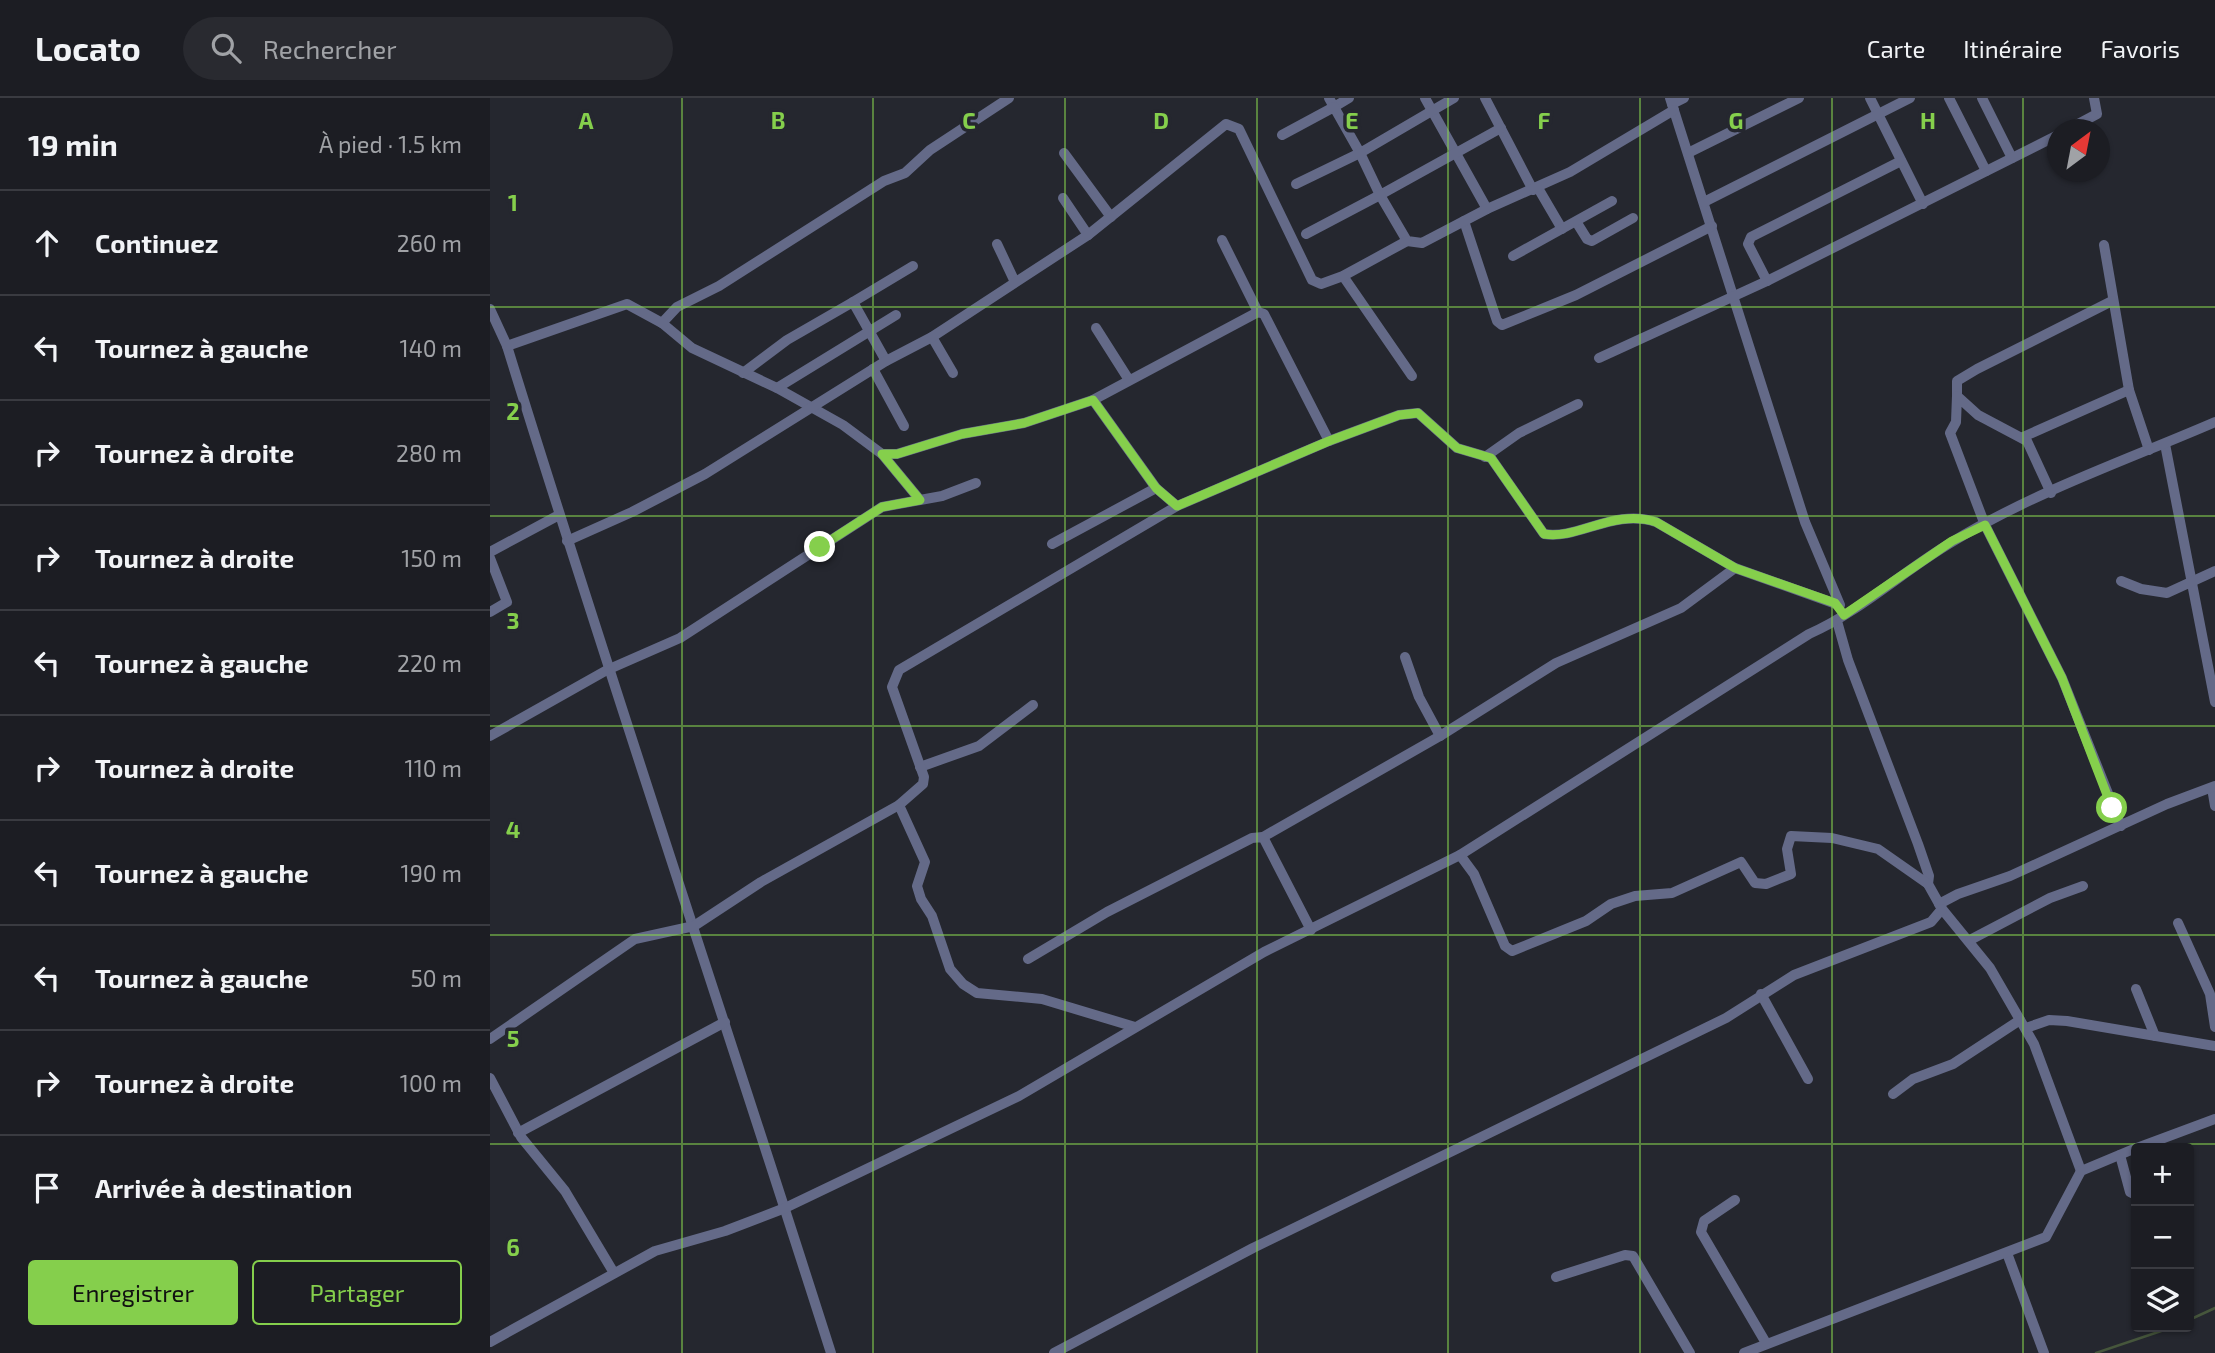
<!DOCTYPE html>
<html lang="fr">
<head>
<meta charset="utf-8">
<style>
  body { margin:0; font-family:"Exo 2",sans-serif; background:#292a30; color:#f1f3f6 }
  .controls { position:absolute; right:21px; bottom:21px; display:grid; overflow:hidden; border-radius:7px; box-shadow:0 2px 5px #0004 }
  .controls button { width:63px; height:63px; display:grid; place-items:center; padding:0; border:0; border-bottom:2px solid #3a3b41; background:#1c1d23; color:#f1f3f6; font:35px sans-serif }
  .compass { position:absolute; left:1557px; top:21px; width:63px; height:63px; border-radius:50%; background:#1c1d23; box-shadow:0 2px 5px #0004; rotate:32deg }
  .stop { position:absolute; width:21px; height:21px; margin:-16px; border:5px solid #85cf4c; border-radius:50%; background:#fff }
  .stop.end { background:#85cf4c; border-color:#fff; box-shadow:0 2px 7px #0008 }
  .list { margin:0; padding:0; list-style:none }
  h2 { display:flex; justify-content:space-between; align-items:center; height:91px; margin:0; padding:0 28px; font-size:30px }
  h2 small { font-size:23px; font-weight:400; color:#a0a2a6 }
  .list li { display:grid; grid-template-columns:46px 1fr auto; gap:21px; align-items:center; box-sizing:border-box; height:105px; padding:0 28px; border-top:2px solid #3a3b41 }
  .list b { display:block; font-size:26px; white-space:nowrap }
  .list em { font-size:23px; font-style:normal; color:#a0a2a6 }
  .actions { display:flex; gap:14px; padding:21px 28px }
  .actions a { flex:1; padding:16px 0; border:2px solid #85cf4c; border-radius:7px; text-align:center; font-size:24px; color:#85cf4c }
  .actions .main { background:#85cf4c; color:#111 }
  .icon { flex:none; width:38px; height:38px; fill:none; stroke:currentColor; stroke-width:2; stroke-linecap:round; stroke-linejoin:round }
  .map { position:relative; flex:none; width:1725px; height:1255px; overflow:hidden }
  header { display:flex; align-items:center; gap:42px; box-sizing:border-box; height:98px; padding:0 35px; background:#1c1d23; border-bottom:2px solid #3a3b41 }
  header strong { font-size:33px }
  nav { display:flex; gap:38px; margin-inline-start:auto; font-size:24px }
  .search { width:490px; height:63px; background:#292a30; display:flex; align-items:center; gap:18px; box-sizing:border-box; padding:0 24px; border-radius:38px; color:#a0a2a6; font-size:26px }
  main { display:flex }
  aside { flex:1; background:#1c1d23 }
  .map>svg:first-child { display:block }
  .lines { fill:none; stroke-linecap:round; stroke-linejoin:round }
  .stream { stroke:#46563c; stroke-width:2.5 }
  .minor { stroke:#646a88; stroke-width:10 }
  .route { stroke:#85cf4c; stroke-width:9 }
  .grid { fill:none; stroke:#85cf4c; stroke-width:2; stroke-opacity:0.55 }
  .grid-label { font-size:23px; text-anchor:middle; font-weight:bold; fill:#85cf4c; stroke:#25272f; stroke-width:7; stroke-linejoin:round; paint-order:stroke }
</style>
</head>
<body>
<header>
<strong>Locato</strong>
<div class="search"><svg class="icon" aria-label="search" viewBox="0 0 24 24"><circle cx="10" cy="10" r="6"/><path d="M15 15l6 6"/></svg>Rechercher</div>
<nav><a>Carte</a><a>Itinéraire</a><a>Favoris</a></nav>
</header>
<main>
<aside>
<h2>19 min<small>À pied · 1.5 km</small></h2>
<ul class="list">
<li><svg class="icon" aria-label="ahead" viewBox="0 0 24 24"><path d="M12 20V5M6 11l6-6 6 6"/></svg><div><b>Continuez</b></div><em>260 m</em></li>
<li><svg class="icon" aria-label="left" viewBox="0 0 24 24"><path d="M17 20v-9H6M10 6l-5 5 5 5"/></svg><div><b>Tournez à gauche</b></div><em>140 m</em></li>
<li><svg class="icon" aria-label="right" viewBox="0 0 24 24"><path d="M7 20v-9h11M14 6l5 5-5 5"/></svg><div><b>Tournez à droite</b></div><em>280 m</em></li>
<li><svg class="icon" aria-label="right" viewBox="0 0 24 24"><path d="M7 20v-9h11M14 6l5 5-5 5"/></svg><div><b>Tournez à droite</b></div><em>150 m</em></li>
<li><svg class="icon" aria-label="left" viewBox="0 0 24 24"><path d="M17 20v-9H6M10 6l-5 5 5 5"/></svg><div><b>Tournez à gauche</b></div><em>220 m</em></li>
<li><svg class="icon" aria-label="right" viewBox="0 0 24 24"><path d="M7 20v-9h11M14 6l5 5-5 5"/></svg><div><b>Tournez à droite</b></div><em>110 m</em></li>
<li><svg class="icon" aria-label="left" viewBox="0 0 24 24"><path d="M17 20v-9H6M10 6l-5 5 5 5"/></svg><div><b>Tournez à gauche</b></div><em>190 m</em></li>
<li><svg class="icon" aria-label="left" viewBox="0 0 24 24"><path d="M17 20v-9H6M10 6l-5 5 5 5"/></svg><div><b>Tournez à gauche</b></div><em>50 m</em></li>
<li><svg class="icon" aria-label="right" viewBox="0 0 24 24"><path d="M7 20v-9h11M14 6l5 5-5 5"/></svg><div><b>Tournez à droite</b></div><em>100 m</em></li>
<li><svg class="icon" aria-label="arrive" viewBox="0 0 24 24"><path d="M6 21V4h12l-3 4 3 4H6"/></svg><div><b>Arrivée à destination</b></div></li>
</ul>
<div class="actions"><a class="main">Enregistrer</a><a>Partager</a></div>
</aside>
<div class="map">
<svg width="1725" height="1255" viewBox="0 0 1725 1255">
  <rect width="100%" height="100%" fill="#25272f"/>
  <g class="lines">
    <g class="stream">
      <path d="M1699 1222 1725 1210"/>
      <path d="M1606 1255 1683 1229"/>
    </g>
    <g class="minor">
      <path d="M839 0 844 9 859 0"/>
      <path d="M935 0 997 111"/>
      <path d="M995 0 1043 92"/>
      <path d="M1180 0 1315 424 1350 507"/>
      <path d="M1380 0 1433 106"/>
      <path d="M1459 0 1496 73"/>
      <path d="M1492 0 1522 60"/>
      <path d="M1182 6 1194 0"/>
      <path d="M1577 32 1607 16 1604 0"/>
      <path d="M792 37 844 9 870 55 964 0"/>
      <path d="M574 55 621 119"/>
      <path d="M1198 55 1309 0"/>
      <path d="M806 86 870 55 890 97 1011 30"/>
      <path d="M1048 90 1072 131"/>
      <path d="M573 100 598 137"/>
      <path d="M1214 104 1420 0"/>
      <path d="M974 123 1007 223 1012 227 1086 197 1222 128"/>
      <path d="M1087 125 1097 141 1102 143 1143 120"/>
      <path d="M816 136 890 97 917 143 932 145 997 111 1080 74 1184 12"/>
      <path d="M732 142 768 214 774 216 839 343"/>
      <path d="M507 146 525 184"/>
      <path d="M1614 147 1639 292 1659 352"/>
      <path d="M1023 158 1122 103"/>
      <path d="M853 178 922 278"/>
      <path d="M1277 183 1258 146 1261 139 1411 63"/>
      <path d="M363 204 423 168"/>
      <path d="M0 211 17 248C121 585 234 919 341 1255"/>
      <path d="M172 225 187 209 229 188 394 83 415 75 440 52 519 0"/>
      <path d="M606 230 639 282"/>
      <path d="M442 239 463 275"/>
      <path d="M17 248 137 206 172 225 202 250 287 290 353 327 392 356H407L472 336 534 325 603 302 666 390 687 408 839 343 909 317 928 315 967 350 1001 360 1054 436C1088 442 1124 410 1166 424L1245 470 1349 507"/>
      <path d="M1109 260 1277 183 1568 37"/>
      <path d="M383 271 414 328"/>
      <path d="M253 275 297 242 363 204 396 263"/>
      <path d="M287 290 406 217"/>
      <path d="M1467 298V283L1487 271 1622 203"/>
      <path d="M603 302 768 214"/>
      <path d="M1533 339 1639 292"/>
      <path d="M1675 346 1725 604"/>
      <path d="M995 359 1029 335 1088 306"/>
      <path d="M1561 395 1537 343 1488 317 1467 298 1466 324 1460 335 1495 427 1572 580 1631 728"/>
      <path d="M430 402 452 398 486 385"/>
      <path d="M77 443 142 414 215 376 396 263 442 239 598 137 736 26 749 31 822 182 831 186 853 178 917 143"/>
      <path d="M562 446 666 390"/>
      <path d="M0 454 69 417"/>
      <path d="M0 460 17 504 0 514"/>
      <path d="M1631 483 1651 491 1677 495 1725 473"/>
      <path d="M1347 523 1358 562 1428 746 1439 778 1438 786 1452 811 1500 870 1544 946 1591 1073"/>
      <path d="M915 559 929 599 950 638"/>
      <path d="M0 638 117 572 190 540 392 409 430 402 392 356"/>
      <path d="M430 669 489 648 543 607"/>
      <path d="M1722 690 1725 708"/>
      <path d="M409 707 435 764 427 788 431 801 442 818 460 871 473 886 487 895 552 901 645 929"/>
      <path d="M773 739 950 638 1066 565 1191 510 1245 470"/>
      <path d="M970 757 984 776 1015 848 1022 853 1096 823 1121 806 1145 798 1182 795 1251 764 1265 785 1276 786 1301 776 1297 751 1301 738 1342 740 1388 751 1438 786"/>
      <path d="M1449 806 1468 796 1520 778 1677 706 1725 688"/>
      <path d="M1688 825 1720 896 1725 929"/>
      <path d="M1480 842 1560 800 1593 788"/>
      <path d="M538 861 617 814 762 740 773 739 821 832"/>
      <path d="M1646 891 1665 938"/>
      <path d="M1271 896 1318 981"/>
      <path d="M1536 930 1559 922 1577 923 1725 948"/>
      <path d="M0 941 145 841 204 828 271 784 409 707 433 686 434 679 402 589 409 572 687 408"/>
      <path d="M0 980 31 1039 75 1093 124 1175"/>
      <path d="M1403 996 1423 981 1463 966 1530 922"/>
      <path d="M28 1035 235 924"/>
      <path d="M1647 1050 1725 1021"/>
      <path d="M1630 1057 1640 1094 1646 1097"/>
      <path d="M1245 1102 1214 1123 1211 1134 1276 1245"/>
      <path d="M1517 1155 1554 1255"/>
      <path d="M1066 1179 1135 1157 1143 1158 1200 1255"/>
      <path d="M0 1244 165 1153 235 1133 295 1110 529 998 774 854 970 757 1319 536C1371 513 1413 473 1462 444 1544 394 1637 362 1725 324"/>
      <path d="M564 1255 763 1150 1236 920 1304 877 1441 824 1452 811"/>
      <path d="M1254 1255 1556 1139 1591 1073 1646 1050"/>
    </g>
  </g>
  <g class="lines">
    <path class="route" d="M330 449 392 409 430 402 392 356H407L472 336 534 325 603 302 666 390 687 408 839 343 909 317 928 315 967 350 1001 360 1054 436C1088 442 1124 410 1166 424L1245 470 1345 505 1354 517 1462 443 1495 427 1572 580 1622 710"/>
  </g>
  <path class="grid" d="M192 0V1255M383 0V1255M575 0V1255M767 0V1255M958 0V1255M1150 0V1255M1342 0V1255M1533 0V1255M0 209H1725M0 418H1725M0 628H1725M0 837H1725M0 1046H1725"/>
  <g class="grid-label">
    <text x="96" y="31">A</text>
    <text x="288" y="31">B</text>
    <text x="479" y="31">C</text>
    <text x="671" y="31">D</text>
    <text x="862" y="31">E</text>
    <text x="1054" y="31">F</text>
    <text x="1246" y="31">G</text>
    <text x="1438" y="31">H</text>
    <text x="23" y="113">1</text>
    <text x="23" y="322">2</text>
    <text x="23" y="531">3</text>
    <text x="23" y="740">4</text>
    <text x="23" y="949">5</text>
    <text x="23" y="1158">6</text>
  </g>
</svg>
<div class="controls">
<button>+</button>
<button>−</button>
<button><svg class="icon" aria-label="layers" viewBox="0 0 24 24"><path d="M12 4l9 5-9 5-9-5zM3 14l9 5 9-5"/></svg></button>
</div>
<svg class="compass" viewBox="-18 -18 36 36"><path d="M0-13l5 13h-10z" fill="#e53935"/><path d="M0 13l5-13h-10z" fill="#a0a2a6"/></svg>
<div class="stop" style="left:1622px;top:710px"></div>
<div class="stop end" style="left:330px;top:449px"></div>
</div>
</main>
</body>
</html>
